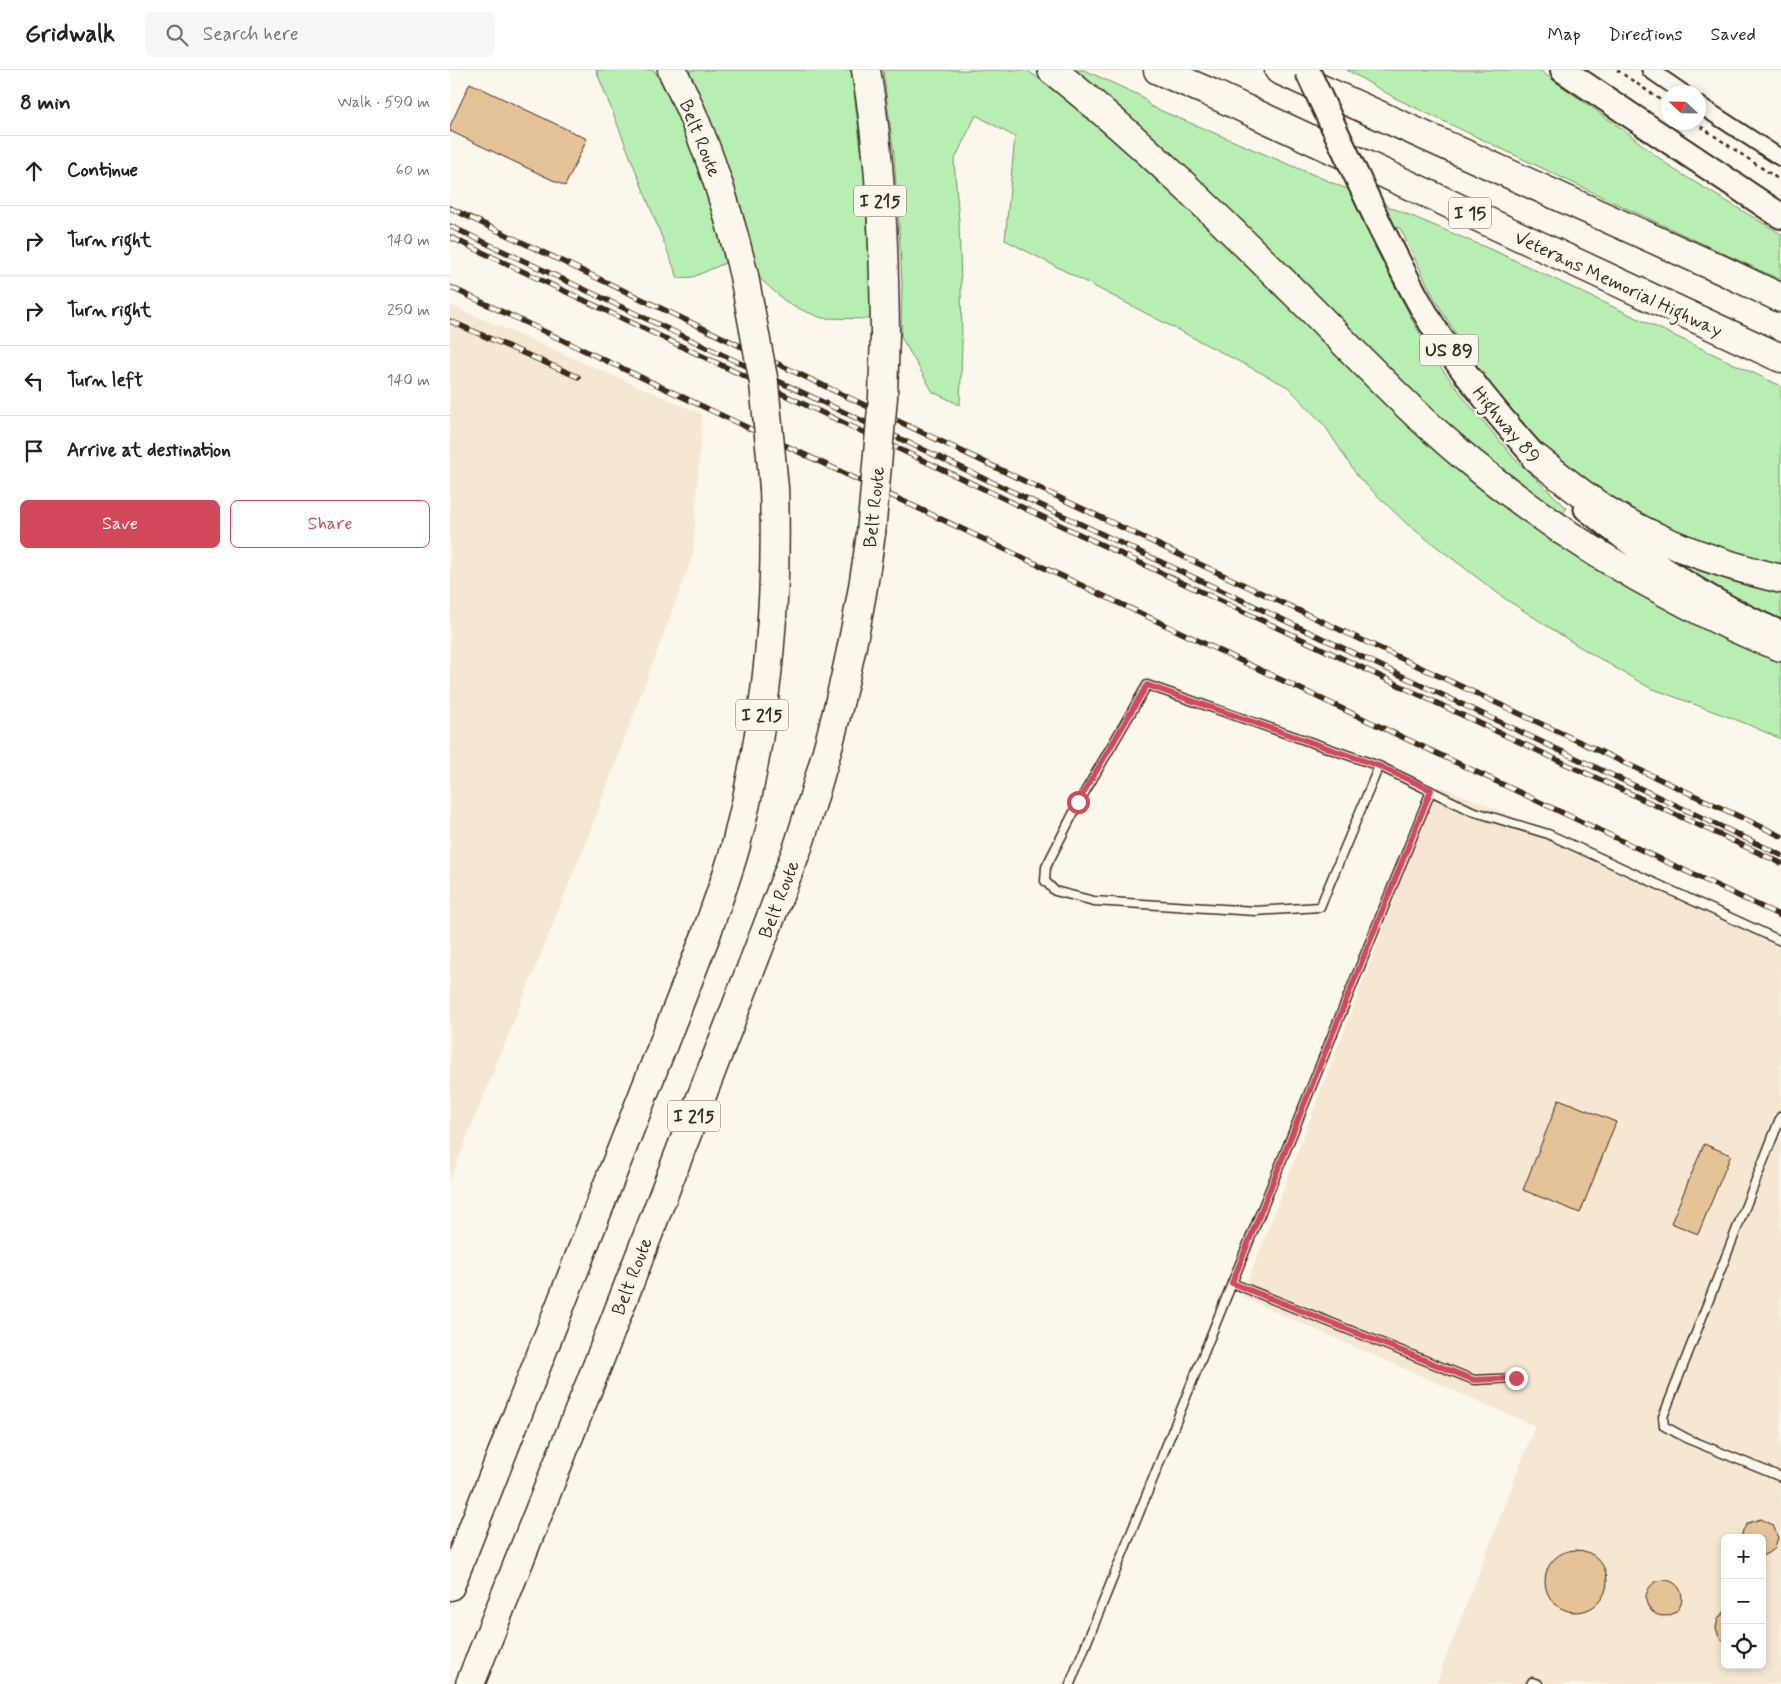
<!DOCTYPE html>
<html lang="en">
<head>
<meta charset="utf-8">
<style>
  body { margin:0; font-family:Mynerve,sans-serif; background:#f6f6f6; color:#202124 }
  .controls { position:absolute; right:15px; bottom:15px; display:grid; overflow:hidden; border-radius:8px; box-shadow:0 2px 8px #0003 }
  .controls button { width:45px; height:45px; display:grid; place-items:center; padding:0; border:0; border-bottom:1px solid #e0e0e0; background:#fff; color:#202124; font:25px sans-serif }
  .compass { position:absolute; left:1211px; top:15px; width:45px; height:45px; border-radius:50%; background:#fff; box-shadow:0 2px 8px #0003; rotate:292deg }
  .stop { position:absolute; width:15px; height:15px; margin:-11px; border:4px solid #d1495b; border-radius:50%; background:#fff }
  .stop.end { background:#d1495b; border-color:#fff; box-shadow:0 1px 5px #0008 }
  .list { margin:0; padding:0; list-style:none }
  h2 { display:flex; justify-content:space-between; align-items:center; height:65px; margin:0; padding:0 20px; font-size:21px }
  h2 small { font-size:16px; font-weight:400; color:#757577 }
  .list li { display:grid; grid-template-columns:32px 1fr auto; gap:15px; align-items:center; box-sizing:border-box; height:70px; padding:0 20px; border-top:1px solid #e0e0e0 }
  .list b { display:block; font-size:19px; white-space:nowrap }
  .list em { font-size:16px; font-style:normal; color:#757577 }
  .actions { display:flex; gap:10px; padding:15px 20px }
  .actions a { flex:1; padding:11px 0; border:1px solid #d1495b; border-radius:8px; text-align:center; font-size:18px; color:#d1495b }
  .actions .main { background:#d1495b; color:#fff }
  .icon { flex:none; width:28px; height:28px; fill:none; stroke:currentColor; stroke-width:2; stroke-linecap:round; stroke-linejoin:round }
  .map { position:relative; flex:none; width:1331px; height:1614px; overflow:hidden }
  header { display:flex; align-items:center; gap:30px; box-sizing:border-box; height:70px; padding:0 25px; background:#fff; border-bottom:1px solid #e0e0e0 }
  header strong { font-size:24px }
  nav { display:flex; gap:28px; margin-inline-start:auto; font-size:18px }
  .search { width:350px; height:45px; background:#f6f6f6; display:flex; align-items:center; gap:12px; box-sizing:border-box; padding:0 18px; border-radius:8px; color:#757577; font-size:19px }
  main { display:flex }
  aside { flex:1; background:#fff }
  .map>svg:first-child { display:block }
  .built { fill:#f5e7d2; fill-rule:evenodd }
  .green { fill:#b7efb2; stroke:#798c68 }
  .building { fill:#e6c397; stroke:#3b2a1e }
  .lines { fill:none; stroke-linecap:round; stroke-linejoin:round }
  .lane-casing { stroke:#3b2a1e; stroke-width:11 }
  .street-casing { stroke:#3b2a1e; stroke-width:19 }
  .secondary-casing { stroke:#3b2a1e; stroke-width:25 }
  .primary-casing { stroke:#3b2a1e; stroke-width:28 }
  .highway-casing { stroke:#3b2a1e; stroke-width:31 }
  .path { stroke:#3b2a1e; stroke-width:2.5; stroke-dasharray:4 4; stroke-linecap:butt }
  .lane { stroke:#fbf7ec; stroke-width:8 }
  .street { stroke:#fbf7ec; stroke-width:15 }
  .secondary { stroke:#fbf7ec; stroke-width:21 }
  .primary { stroke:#fbf7ec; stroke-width:24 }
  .highway { stroke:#fbf7ec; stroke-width:28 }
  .rail-casing { stroke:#3b2a1e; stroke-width:5.5 }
  .rail { stroke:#fbf7ec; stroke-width:4; stroke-dasharray:11; stroke-linecap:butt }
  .primary-bridge-casing { stroke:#3b2a1e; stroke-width:28; stroke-linecap:butt }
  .highway-bridge-casing { stroke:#3b2a1e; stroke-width:31; stroke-linecap:butt }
  .primary-bridge { stroke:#fbf7ec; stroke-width:24 }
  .highway-bridge { stroke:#fbf7ec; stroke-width:28 }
  .route { stroke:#d1495b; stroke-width:6 }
  .labels { text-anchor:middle; stroke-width:5; stroke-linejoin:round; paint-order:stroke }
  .shield { fill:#fbf7ec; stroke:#75685c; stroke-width:1 }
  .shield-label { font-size:18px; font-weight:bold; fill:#3b2a1e }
  .street-label { font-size:19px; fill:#3b2a1e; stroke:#fbf7ec }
</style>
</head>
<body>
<header>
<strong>Gridwalk</strong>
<div class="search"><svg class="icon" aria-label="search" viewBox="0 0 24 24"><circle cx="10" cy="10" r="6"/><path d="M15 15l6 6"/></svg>Search here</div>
<nav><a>Map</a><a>Directions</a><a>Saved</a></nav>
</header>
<main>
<aside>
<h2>8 min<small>Walk · 590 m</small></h2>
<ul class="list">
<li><svg class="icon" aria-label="ahead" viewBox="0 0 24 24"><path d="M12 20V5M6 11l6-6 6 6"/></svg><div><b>Continue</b></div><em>60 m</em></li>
<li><svg class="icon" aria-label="right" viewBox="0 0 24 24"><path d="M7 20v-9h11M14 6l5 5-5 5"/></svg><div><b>Turn right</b></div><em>140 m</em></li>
<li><svg class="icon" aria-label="right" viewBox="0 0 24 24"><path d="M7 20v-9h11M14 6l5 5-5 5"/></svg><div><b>Turn right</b></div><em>250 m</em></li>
<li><svg class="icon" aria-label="left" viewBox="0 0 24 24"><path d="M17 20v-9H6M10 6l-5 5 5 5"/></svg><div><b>Turn left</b></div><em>140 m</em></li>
<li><svg class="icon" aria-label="arrive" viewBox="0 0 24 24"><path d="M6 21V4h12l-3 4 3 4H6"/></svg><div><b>Arrive at destination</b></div></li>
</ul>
<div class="actions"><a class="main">Save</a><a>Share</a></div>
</aside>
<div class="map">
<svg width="1331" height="1614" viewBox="0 0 1331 1614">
  <rect width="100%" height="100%" fill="#fbf7ec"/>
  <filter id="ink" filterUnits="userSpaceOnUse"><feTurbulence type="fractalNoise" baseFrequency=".02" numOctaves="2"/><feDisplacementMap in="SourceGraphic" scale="10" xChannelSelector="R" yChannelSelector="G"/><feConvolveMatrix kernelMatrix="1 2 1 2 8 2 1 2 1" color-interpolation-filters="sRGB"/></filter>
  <g filter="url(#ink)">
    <g class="built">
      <path d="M0 235 252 344 243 485 141 759 0 1110Z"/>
      <path d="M988 715 1087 756 1331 872V1614H986L1085 1356 792 1227ZM1275 1468H1312V1595H1275Z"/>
    </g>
    <g class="green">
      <path d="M146 0H204C237 58 261 128 275 193L243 207 228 208Z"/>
      <path d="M236 0H401L414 102 422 249 372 248 352 240 335 231 307 206 297 163 285 118 259 48Z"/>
      <path d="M433 0H577L640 46 708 104 940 334 1331 586V669L1292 652 1198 617 1125 574 1054 528 957 454 908 407 875 356 838 317 555 170 565 67 526 45 504 91 509 151 511 213 512 274 510 335 483 322 451 267 452 213 449 157 444 85Z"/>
      <path d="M627 0H634L693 27 700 36 1047 182 1331 316V501L1317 498 1173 440 1112 392 1085 367 1063 343 1018 284 983 226 950 158 912 152 966 257 989 295 1022 338 1065 389 1117 438 1111 446 1038 393 624 4Z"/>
      <path d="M897 0H1089L1179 64 1223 99 1331 164V210L1163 132 945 28Z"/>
      <path d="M1218 491 1331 523V551L1286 531Z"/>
    </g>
    <g class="building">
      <path d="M20 13 137 69 115 116 0 61V56Z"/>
      <path d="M1109 1029 1166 1052 1130 1143 1073 1120Z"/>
      <path d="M1254 1074 1281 1085 1248 1164 1221 1153Z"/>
      <path d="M1311 1449 1323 1455 1328 1468 1325 1477 1322 1481 1312 1486V1468H1291L1293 1460 1298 1453Z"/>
      <circle cx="1126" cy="1511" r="31"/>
      <circle cx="1214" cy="1528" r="18"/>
      <path d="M1275 1541V1572L1269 1567 1266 1558 1268 1549Z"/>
    </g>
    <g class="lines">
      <defs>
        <g id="lane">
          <path d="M929 696 870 837 805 841 644 831 605 821 595 811 596 797 629 732 697 615 929 696 1022 741 1098 764 1331 871"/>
          <path d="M1331 1046 1213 1347 1214 1356 1238 1369 1331 1407"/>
          <path d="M782 1213 1024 1310 1066 1308"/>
          <path d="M620 1614 981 721"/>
          <path d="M1081 1614 1082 1612 1088 1614"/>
        </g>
        <g id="street">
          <path d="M1200 0 1232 22"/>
          <path d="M1248 34 1331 88"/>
        </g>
        <path id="secondary" d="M1135 439C1195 488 1259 531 1331 562"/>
        <g id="primary">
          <path d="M1113 0 1331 146"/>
          <path d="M931 158C951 197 970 238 995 275 1023 315 1054 352 1086 388"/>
        </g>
        <g id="highway">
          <path d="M222 0C255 66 277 134 294 206"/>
          <path d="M416 0C431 87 434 175 435 263"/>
          <path d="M602 0C697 75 782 161 868 246 916 295 964 345 1017 389 1081 442 1151 489 1224 527 1259 546 1294 564 1331 577"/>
          <path d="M708 0 761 23 1331 288"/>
          <path d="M829 0 1272 200 1331 228"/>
          <path d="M1086 388C1108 405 1130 424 1154 439 1208 473 1269 494 1331 509"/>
          <path d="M0 1516 256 865C266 835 278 805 286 775 316 658 328 538 324 418"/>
          <path d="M20 1614 151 1286 348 777C382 674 407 570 421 463"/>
        </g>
      </defs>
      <use href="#lane" class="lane-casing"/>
      <use href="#street" class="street-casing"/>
      <use href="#secondary" class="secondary-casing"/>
      <use href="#primary" class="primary-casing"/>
      <use href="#highway" class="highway-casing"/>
      <g class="path">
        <path d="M1167 0 1218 35"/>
        <path d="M1244 52 1331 111"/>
      </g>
      <use href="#lane" class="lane"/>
      <use href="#street" class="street"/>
      <use href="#secondary" class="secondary"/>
      <use href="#primary" class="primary"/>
      <use href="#highway" class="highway"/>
      <defs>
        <g id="rail">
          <path d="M0 138 730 485 1331 766"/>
          <path d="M0 156 1331 785"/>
          <path d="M0 167 1116 694 1331 793"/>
          <path d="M0 217 1331 846"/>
          <path d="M0 251 128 307"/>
        </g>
      </defs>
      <use href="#rail" class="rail-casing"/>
      <use href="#rail" class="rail"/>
      <defs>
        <path id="primary-bridge" d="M857 0 931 158"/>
        <g id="highway-bridge">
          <path d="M294 206 314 313 324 418"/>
          <path d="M421 463 433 327 435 263"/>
        </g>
      </defs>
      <use href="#primary-bridge" class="primary-bridge-casing"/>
      <use href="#highway-bridge" class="highway-bridge-casing"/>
      <use href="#primary-bridge" class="primary-bridge"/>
      <use href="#highway-bridge" class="highway-bridge"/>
    </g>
  </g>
  <g class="lines" filter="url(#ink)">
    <path class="route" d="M628 732 697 615 929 696 981 720 782 1213 1024 1310 1066 1308"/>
  </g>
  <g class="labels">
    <g class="shield">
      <rect x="404" y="115.5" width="52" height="31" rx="4"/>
      <rect x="999" y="127.5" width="42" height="31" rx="4"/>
      <rect x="970" y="264.5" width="58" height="31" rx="4"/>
      <rect x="286" y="629.5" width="52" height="31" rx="4"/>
      <rect x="218" y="1030.5" width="52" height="31" rx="4"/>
    </g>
    <g class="shield-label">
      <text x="430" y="137">I 215</text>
      <text x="1020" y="149">I 15</text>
      <text x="999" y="286">US 89</text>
      <text x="312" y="651">I 215</text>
      <text x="244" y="1052">I 215</text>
    </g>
    <g class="street-label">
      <text transform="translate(251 68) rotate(68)" y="7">Belt Route</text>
      <text transform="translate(1169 213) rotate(25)" y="7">Veterans Memorial Highway</text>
      <text transform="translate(1057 354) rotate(50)" y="7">Highway 89</text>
      <text transform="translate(423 437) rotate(-84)" y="7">Belt Route</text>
      <text transform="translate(328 829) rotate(-69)" y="7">Belt Route</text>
      <text transform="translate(181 1206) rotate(-69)" y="7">Belt Route</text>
    </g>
  </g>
</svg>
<div class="controls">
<button>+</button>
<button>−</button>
<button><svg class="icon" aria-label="locate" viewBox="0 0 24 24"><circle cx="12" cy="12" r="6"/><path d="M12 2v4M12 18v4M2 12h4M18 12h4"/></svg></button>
</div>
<svg class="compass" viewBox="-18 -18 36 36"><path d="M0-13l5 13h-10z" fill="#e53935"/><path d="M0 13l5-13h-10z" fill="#757577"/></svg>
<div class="stop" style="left:628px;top:732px"></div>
<div class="stop end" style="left:1066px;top:1308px"></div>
</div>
</main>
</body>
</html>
